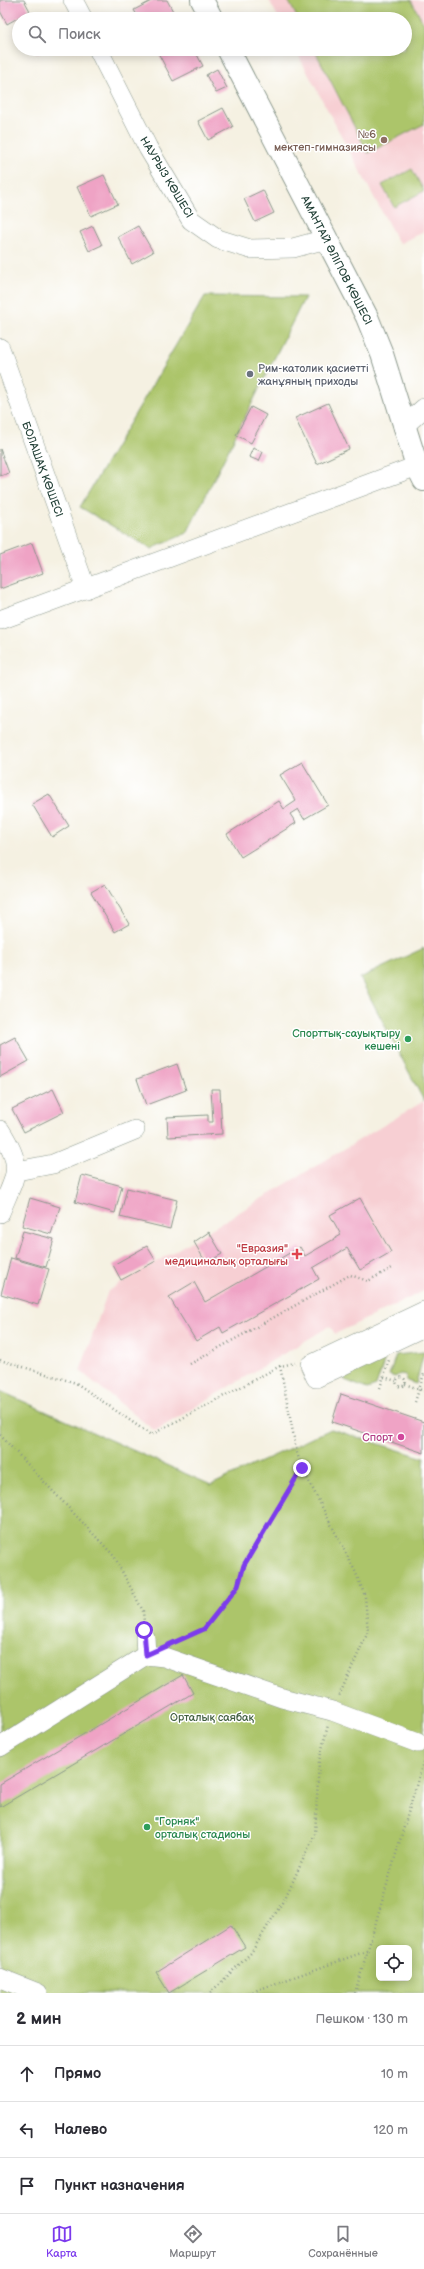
<!DOCTYPE html>
<html lang="ru">
<head>
<meta charset="utf-8">
<style>
  body { margin:0; font-family:"Balsamiq Sans",sans-serif; background:#f2f2f3; color:#2b2b33 }
  .controls { position:absolute; right:12px; bottom:12px; display:grid; overflow:hidden; border-radius:6px; box-shadow:0 2px 10px #0003 }
  .controls button { width:36px; height:36px; display:grid; place-items:center; padding:0; border:0; border-bottom:1px solid #e1e1e2; background:#fff; color:#2b2b33; font:20px sans-serif }
  .stop { position:absolute; width:12px; height:12px; margin:-9px; border:3px solid #7c3aed; border-radius:50%; background:#fff }
  .stop.end { background:#7c3aed; border-color:#fff; box-shadow:0 1px 4px #0008 }
  .list { margin:0; padding:0; list-style:none }
  h2 { display:flex; justify-content:space-between; align-items:center; height:52px; margin:0; padding:0 16px; font-size:17px }
  h2 small { font-size:13px; font-weight:400; color:#7c7c81 }
  .list li { display:grid; grid-template-columns:26px 1fr auto; gap:12px; align-items:center; box-sizing:border-box; height:56px; padding:0 16px; border-top:1px solid #e1e1e2 }
  .list b { display:block; font-size:15px; white-space:nowrap }
  .list em { font-size:13px; font-style:normal; color:#7c7c81 }
  .icon { flex:none; width:22px; height:22px; fill:none; stroke:currentColor; stroke-width:2; stroke-linecap:round; stroke-linejoin:round }
  .map { position:relative; flex:none; width:424px; height:1993px; overflow:hidden }
  .search { position:absolute; background:#fff; box-shadow:0 2px 10px #0003; left:12px; right:12px; top:12px; height:44px; display:flex; align-items:center; gap:10px; box-sizing:border-box; padding:0 14px; border-radius:22px; color:#7c7c81; font-size:15px }
  .sheet { height:220px; background:#fff }
  nav { display:flex; justify-content:space-around; align-items:center; box-sizing:border-box; height:56px; border-top:1px solid #e1e1e2; background:#fff; font-size:11px; color:#7c7c81 }
  nav a { display:grid; justify-items:center; gap:2px }
  nav .on { color:#7c3aed }
  .map>svg:first-child { display:block }
  .built { fill:#f7cfd3 }
  .green { fill:#acc56a; stroke:#66814f; fill-rule:evenodd }
  .building { fill:#efa3c5 }
  .lines { fill:none; stroke-linecap:round; stroke-linejoin:round }
  .minor-casing { stroke:#8a978b; stroke-width:20 }
  .major-casing { stroke:#8a978b; stroke-width:24 }
  .path { stroke:#8a978b; stroke-width:2.5; stroke-dasharray:1 3; stroke-linecap:butt }
  .minor { stroke:#fff; stroke-width:19 }
  .major { stroke:#fff; stroke-width:22 }
  .route { stroke:#7c3aed; stroke-width:5 }
  .education-dot { fill:#8d6e63; stroke:#fff; stroke-width:1.5 }
  .worship-dot { fill:#6b7280; stroke:#fff; stroke-width:1.5 }
  .leisure-dot { fill:#2e9e5b; stroke:#fff; stroke-width:1.5 }
  .health-dot { fill:#e0444e; stroke:#fff; stroke-width:1.5 }
  .hotel-dot { fill:#d1479c; stroke:#fff; stroke-width:1.5 }
  .labels { text-anchor:middle; stroke-width:3; stroke-linejoin:round; paint-order:stroke }
  .education-label { font-size:11px; fill:#785e54; stroke:#fff; text-anchor:end }
  .street-label { font-size:11px; fill:#1f3d34; stroke:#fff }
  .worship-label { font-size:11px; fill:#5b616d; stroke:#fff; text-anchor:start }
  .leisure-label { font-size:11px; fill:#27864d; stroke:#fff; text-anchor:end }
  .health-label { font-size:11px; fill:#be3a42; stroke:#fff; text-anchor:end }
  .hotel-label { font-size:11px; fill:#b23c85; stroke:#fff; text-anchor:end }
  .park-label { font-size:11px; fill:#425f42; stroke:#fff }
</style>
</head>
<body>
<div class="map">
<svg width="424" height="1993" viewBox="0 0 424 1993">
  <rect width="100%" height="100%" fill="#fff"/>
  <filter id="ink" filterUnits="userSpaceOnUse"><feTurbulence type="fractalNoise" baseFrequency=".025" numOctaves="2"/><feDisplacementMap in="SourceGraphic" scale="8" xChannelSelector="R" yChannelSelector="G"/><feConvolveMatrix kernelMatrix="1 2 1 2 8 2 1 2 1" color-interpolation-filters="sRGB"/></filter>
  <filter id="wash" filterUnits="userSpaceOnUse"><feTurbulence type="fractalNoise" baseFrequency=".012" numOctaves="4" result="noise"/><feDisplacementMap in="SourceGraphic" scale="16" xChannelSelector="R" yChannelSelector="G"/><feGaussianBlur stdDeviation="0.9" result="paint"/><feColorMatrix in="noise" values="0 0 0 0 0 0 0 0 0 0 0 0 0 0 0 0 0 1.4 0 .05"/><feComposite in="paint" operator="in"/></filter>
  <g filter="url(#wash)">
    <rect width="100%" height="100%" fill="#f5f1e2"/>
    <g class="built">
      <path d="M269 0H424V231L399 244 295 49H405V19H279Z"/>
      <path d="M424 1101V1291L335 1334 330 1326 155 1431 80 1371 108 1291Z"/>
    </g>
    <g class="green">
      <path d="M288 0H411L424 24V124L368 153 314 49H405V19H298Z"/>
      <path d="M412 169 424 191 394 207 382 185Z"/>
      <path d="M205 296 305 297 187 533 151 549 80 507Z"/>
      <path d="M424 948V1101L360 978Z"/>
      <path d="M424 1352 416 1384 407 1381 406 1375 400 1374 395 1377 389 1375 396 1355Z"/>
      <path d="M387 1353 376 1386 367 1389 345 1380V1373Z"/>
      <path d="M0 1391 211 1485 331 1429 424 1458V1993H0ZM379 1948H409V1978H379Z"/>
    </g>
    <g id="blocks">
      <g class="building">
        <path d="M0 0H24L30 11 7 24 0 11Z"/>
        <path d="M153 0H167L177 19H139L134 10Z"/>
        <path d="M35 49H47L37 54Z"/>
        <path d="M161 49H194L203 66 173 81 157 51Z"/>
        <path d="M217 69 227 88 216 93 206 75Z"/>
        <path d="M223 108 233 127 208 140 198 121Z"/>
        <path d="M104 175 118 204 91 216 77 187Z"/>
        <path d="M263 190 274 213 255 222 244 199Z"/>
        <path d="M93 226 102 245 89 251 80 232Z"/>
        <path d="M138 226 153 252 132 264 118 237Z"/>
        <path d="M328 403 349 449 317 464 295 418Z"/>
        <path d="M251 407 266 415 251 443 236 435Z"/>
        <path d="M253 448 263 452 259 461 249 457Z"/>
        <path d="M0 449 9 473 0 476Z"/>
        <path d="M32 543 43 573 0 589V555Z"/>
        <path d="M302 762 328 805 304 819 298 809 290 814 296 823 241 857 227 834 279 801 284 809 296 801 280 775Z"/>
        <path d="M49 794 69 826 52 837 32 804Z"/>
        <path d="M105 884 129 924 115 932 91 892Z"/>
        <path d="M15 1037 29 1061 0 1077V1045Z"/>
        <path d="M177 1064 186 1090 146 1105 137 1079Z"/>
        <path d="M53 1089 64 1112 24 1132 12 1109Z"/>
        <path d="M211 1089H220L222 1134 168 1137 167 1117 208 1115V1122H213Z"/>
        <path d="M82 1175 122 1186 115 1213 75 1202Z"/>
        <path d="M127 1188 177 1200 170 1229 120 1217Z"/>
        <path d="M30 1198 60 1207 51 1234 22 1226Z"/>
        <path d="M360 1198 391 1252 360 1270 347 1248 313 1268 319 1279 223 1333 220 1327 196 1341 169 1297 194 1282 205 1302 300 1247 305 1256 341 1235 330 1215Z"/>
        <path d="M23 1231 54 1239 46 1267 15 1258Z"/>
        <path d="M209 1232 222 1254 206 1263 194 1242Z"/>
        <path d="M147 1246 156 1261 121 1280 113 1265Z"/>
        <path d="M11 1258 49 1269 38 1305 1 1294Z"/>
        <path d="M341 1394 424 1422V1453L332 1422Z"/>
        <path d="M183 1675 193 1693 0 1807V1784Z"/>
        <path d="M231 1925 245 1947 169 1993 156 1972Z"/>
      </g>
    </g>
  </g>
  <g filter="url(#ink)">
    <use href="#blocks" fill-opacity="0" stroke="#8a978b" stroke-width="1"/>
    <g class="lines">
      <defs>
        <g id="minor">
          <path d="M73 0 83 19"/>
          <path d="M98 49 148 148 191 220 218 239 250 249 293 248 326 239"/>
          <path d="M0 348 86 589"/>
          <path d="M403 427 424 408"/>
          <path d="M0 620 417 466"/>
          <path d="M0 1130C25 1169 16 1173 0 1213"/>
          <path d="M17 1171 53 1164 135 1130"/>
          <path d="M424 1311 310 1365 316 1378 424 1327"/>
          <path d="M145 1637 146 1655"/>
          <path d="M0 1747 146 1655 164 1657 282 1698 332 1711 418 1743"/>
          <path d="M0 1978 38 1993"/>
        </g>
        <g id="major">
          <path d="M202 0 212 19"/>
          <path d="M228 49 367 317 382 354 417 466 424 480"/>
        </g>
      </defs>
      <use href="#minor" class="minor-casing"/>
      <use href="#major" class="major-casing"/>
      <g class="path">
        <path d="M0 1360 76 1383 151 1435 280 1366 295 1363"/>
        <path d="M190 1364 350 1275 368 1281 394 1267"/>
        <path d="M280 1366 297 1453 302 1468 355 1571 365 1596 368 1632 338 1698"/>
        <path d="M384 1377 396 1381"/>
        <circle cx="401" cy="1382" r="4.5"/>
        <path d="M405 1384 424 1391"/>
        <path d="M380 1388 389 1360"/>
        <path d="M415 1402 424 1374"/>
        <path d="M0 1435 114 1556 143 1611 144 1622"/>
        <path d="M173 1643 204 1629 234 1593 244 1565 301 1469"/>
        <path d="M210 1993 251 1953 285 1898 315 1834 319 1761 328 1725"/>
        <path d="M249 1993 367 1951"/>
        <path d="M355 1993 424 1759"/>
      </g>
      <use href="#minor" class="minor"/>
      <use href="#major" class="major"/>
    </g>
  </g>
  <g class="lines" filter="url(#ink)">
    <path class="route" d="M144 1630 146 1655 204 1629 238 1586 244 1565 302 1468"/>
  </g>
  <circle class="education-dot" cx="384" cy="140" r="4"/>
  <circle class="worship-dot" cx="250" cy="374" r="4"/>
  <g class="leisure-dot">
    <circle cx="408" cy="1039" r="4"/>
    <circle cx="147" cy="1827" r="4"/>
  </g>
  <path class="health-dot" d="M295 1248h4v4h4v4h-4v4h-4v-4h-4v-4h4z"/>
  <circle class="hotel-dot" cx="401" cy="1437" r="4"/>
  <g class="labels">
    <g class="education-label">
      <text x="376" y="138">№6<tspan x="376" dy="13">мектеп-гимназиясы</tspan></text>
    </g>
    <g class="street-label">
      <text transform="translate(167 177) rotate(59)" y="4">НАУРЫЗ КӨШЕСІ</text>
      <text transform="translate(337 260) rotate(63)" y="4">АМАНТАЙ ӘЛІПОВ КӨШЕСІ</text>
      <text transform="translate(43 469) rotate(70)" y="4">БОЛАШАҚ КӨШЕСІ</text>
    </g>
    <g class="worship-label">
      <text x="258" y="372">Рим-католик қасиетті<tspan x="258" dy="13">жанұяның приходы</tspan></text>
    </g>
    <g class="leisure-label">
      <text x="400" y="1037">Спорттық-сауықтыру<tspan x="400" dy="13">кешені</tspan></text>
      <text x="155" y="1825" text-anchor="start">"Горняк"<tspan x="155" dy="13">орталық стадионы</tspan></text>
    </g>
    <g class="health-label">
      <text x="288" y="1252">"Евразия"<tspan x="288" dy="13">медициналық орталығы</tspan></text>
    </g>
    <g class="hotel-label">
      <text x="393" y="1441">Спорт</text>
    </g>
    <g class="park-label">
      <text x="212" y="1721">Орталық саябақ</text>
    </g>
  </g>
</svg>
<div class="controls">
<button><svg class="icon" aria-label="locate" viewBox="0 0 24 24"><circle cx="12" cy="12" r="6"/><path d="M12 2v4M12 18v4M2 12h4M18 12h4"/></svg></button>
</div>
<div class="stop" style="left:144px;top:1630px"></div>
<div class="stop end" style="left:302px;top:1468px"></div>
<div class="search"><svg class="icon" aria-label="search" viewBox="0 0 24 24"><circle cx="10" cy="10" r="6"/><path d="M15 15l6 6"/></svg>Поиск</div>
</div>
<section class="sheet">
<h2>2 мин<small>Пешком · 130 m</small></h2>
<ul class="list">
<li><svg class="icon" aria-label="ahead" viewBox="0 0 24 24"><path d="M12 20V5M6 11l6-6 6 6"/></svg><div><b>Прямо</b></div><em>10 m</em></li>
<li><svg class="icon" aria-label="left" viewBox="0 0 24 24"><path d="M17 20v-9H6M10 6l-5 5 5 5"/></svg><div><b>Налево</b></div><em>120 m</em></li>
<li><svg class="icon" aria-label="arrive" viewBox="0 0 24 24"><path d="M6 21V4h12l-3 4 3 4H6"/></svg><div><b>Пункт назначения</b></div></li>
</ul>
</section>
<nav>
<a class="on"><svg class="icon" aria-label="map" viewBox="0 0 24 24"><path d="M3 6l6-2 6 2 6-2v14l-6 2-6-2-6 2zM9 4v14M15 6v14"/></svg>Карта</a>
<a><svg class="icon" aria-label="directions" viewBox="0 0 24 24"><path d="M12 3l9 9-9 9-9-9zM9 14v-3h6M13 9l2 2-2 2"/></svg>Маршрут</a>
<a><svg class="icon" aria-label="saved" viewBox="0 0 24 24"><path d="M7 4h10v16l-5-4-5 4z"/></svg>Сохранённые</a>
</nav>
</body>
</html>
